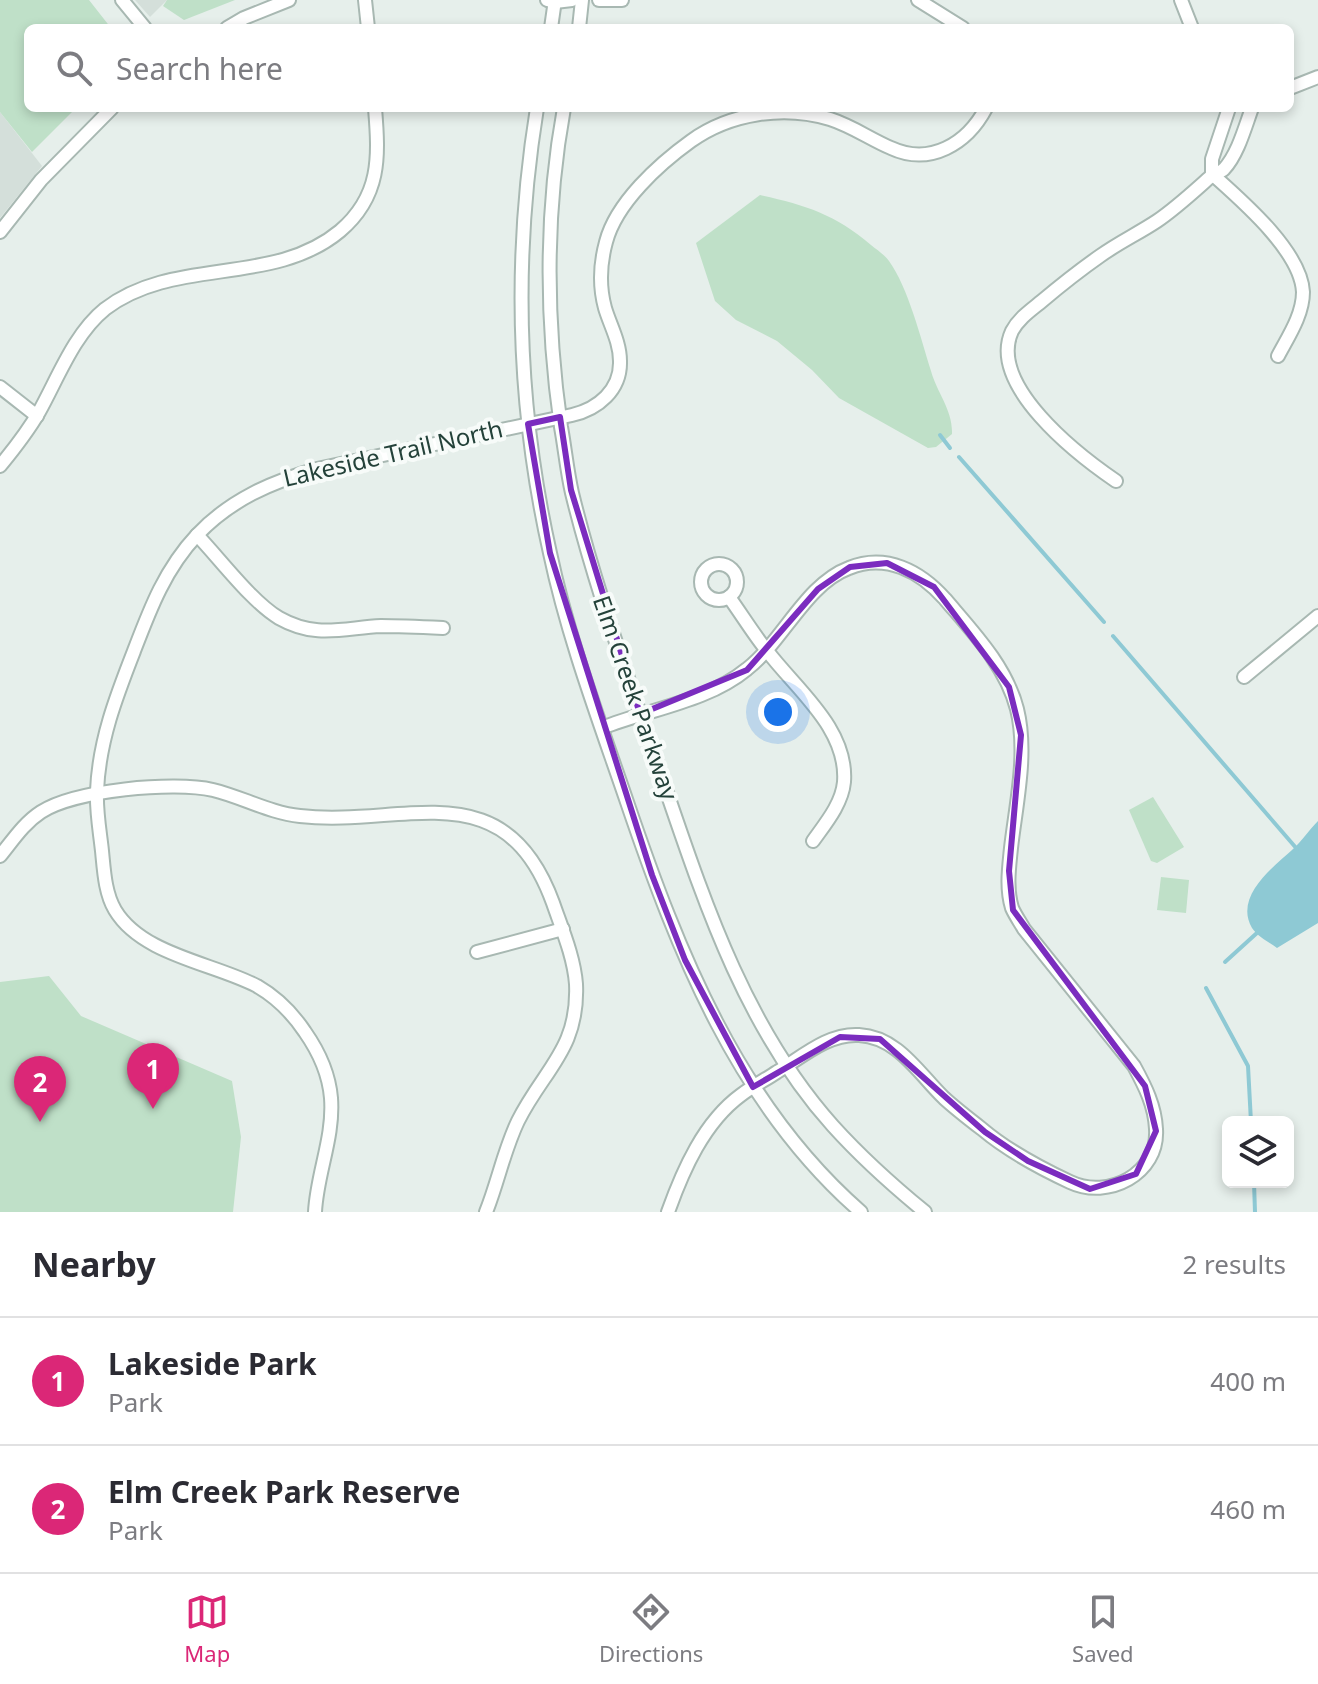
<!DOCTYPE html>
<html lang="en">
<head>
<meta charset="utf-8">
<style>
  body { margin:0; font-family:"Noto Sans",sans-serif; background:#f2f2f3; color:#2b2b33 }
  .controls { position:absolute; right:24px; bottom:24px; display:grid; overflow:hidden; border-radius:12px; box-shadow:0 4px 12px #0003 }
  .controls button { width:72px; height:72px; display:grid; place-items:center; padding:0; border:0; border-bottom:2px solid #e1e1e2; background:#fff; color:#2b2b33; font:40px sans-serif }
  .you { position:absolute; left:778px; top:712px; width:28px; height:28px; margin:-20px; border:6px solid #fff; border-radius:50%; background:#1a73e8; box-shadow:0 0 0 12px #1a73e833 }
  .badge { display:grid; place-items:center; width:52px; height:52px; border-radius:50%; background:#db2777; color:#fff; font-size:26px; font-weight:700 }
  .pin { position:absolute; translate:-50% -66px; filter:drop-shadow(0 2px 4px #0008) }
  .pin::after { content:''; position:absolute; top:42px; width:28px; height:24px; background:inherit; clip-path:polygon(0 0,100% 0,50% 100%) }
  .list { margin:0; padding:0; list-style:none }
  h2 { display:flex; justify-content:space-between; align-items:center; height:104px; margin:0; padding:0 32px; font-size:34px }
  h2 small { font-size:26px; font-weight:400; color:#7c7c81 }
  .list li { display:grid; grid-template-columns:52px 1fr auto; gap:24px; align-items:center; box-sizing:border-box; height:128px; padding:0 32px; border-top:2px solid #e1e1e2 }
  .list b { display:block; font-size:30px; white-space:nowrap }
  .list p { margin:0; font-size:26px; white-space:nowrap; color:#7c7c81 }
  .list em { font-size:26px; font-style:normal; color:#7c7c81 }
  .icon { flex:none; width:44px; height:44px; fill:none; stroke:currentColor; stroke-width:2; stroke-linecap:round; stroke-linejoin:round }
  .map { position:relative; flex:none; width:1318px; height:1212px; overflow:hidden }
  .search { position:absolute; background:#fff; box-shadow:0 4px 12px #0003; left:24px; right:24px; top:24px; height:88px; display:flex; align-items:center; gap:20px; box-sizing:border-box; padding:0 28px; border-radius:12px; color:#7c7c81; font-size:30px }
  .sheet { height:360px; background:#fff }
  nav { display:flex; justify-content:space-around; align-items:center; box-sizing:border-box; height:112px; border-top:2px solid #e1e1e2; background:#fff; font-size:22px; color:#7c7c81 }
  nav a { display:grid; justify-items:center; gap:4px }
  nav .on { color:#db2777 }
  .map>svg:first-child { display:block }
  .built { fill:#d4dfda }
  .green { fill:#bfe0c8 }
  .water { fill:#8ec9d4 }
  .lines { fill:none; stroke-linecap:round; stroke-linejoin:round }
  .stream { stroke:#8ec9d4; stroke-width:4 }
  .minor-casing { stroke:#a8b8b2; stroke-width:16 }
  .minor { stroke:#fff; stroke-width:12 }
  .marked { fill:none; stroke:#7b2cbf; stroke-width:6; stroke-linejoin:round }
  .labels { text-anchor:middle; stroke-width:8; stroke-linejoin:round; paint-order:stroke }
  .street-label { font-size:24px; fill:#24423a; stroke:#f7fbf9 }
</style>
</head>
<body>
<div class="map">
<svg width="1318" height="1212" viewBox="0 0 1318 1212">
  <rect width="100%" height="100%" fill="#e6efeb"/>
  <g class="built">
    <path d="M135 0H167L150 17Z"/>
    <path d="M0 112 42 166 0 218Z"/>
  </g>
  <g class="green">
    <path d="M0 0H89L111 28H28V108H76L32 152 0 112Z"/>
    <path d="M167 0H235L184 20 163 6Z"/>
    <path d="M760 195C805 205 835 214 871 245 877 250 885 255 889 261 908 287 921 339 931 371 937 393 953 410 952 434L936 447 928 448 839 398 812 370 777 341 736 320 715 301 696 243Z"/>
    <path d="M1153 797 1184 847 1157 863 1151 861 1129 810Z"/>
    <path d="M1161 877 1189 880 1186 913 1157 910Z"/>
    <path d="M49 976 81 1016 232 1081 241 1137 233 1212H0V982Z"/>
  </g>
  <path class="water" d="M1318 821V923L1277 948C1269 942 1258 937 1252 928 1234 897 1272 868 1292 850 1302 841 1309 830 1318 821Z"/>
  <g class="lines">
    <g class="stream">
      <path d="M940 435 950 448"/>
      <path d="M959 457 1104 622"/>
      <path d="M1113 636 1297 849"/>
      <path d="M1225 962 1258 932"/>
      <path d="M1206 988 1248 1066 1251 1122"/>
      <path d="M1254 1182 1255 1212"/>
    </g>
    <defs>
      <g id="minor">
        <path d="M122 0 145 28"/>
        <path d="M365 0 368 28"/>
        <path d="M547 0 555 2 572 0"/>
        <path d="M599 0H622"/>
        <path d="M918 0 963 28"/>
        <path d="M1181 0 1192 28"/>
        <path d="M227 28 244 18 289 0"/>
        <path d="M551 28 555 0"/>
        <path d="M579 28 582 0"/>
        <path d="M1290 88 1318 77"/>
        <path d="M537 108C513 256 517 406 550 553 568 638 599 720 627 802 678 952 738 1105 861 1212"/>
        <path d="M564 108C545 212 546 322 561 427 565 449 567 471 572 493 593 579 623 663 651 746 697 878 737 1019 833 1126 861 1157 892 1185 925 1212"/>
        <path d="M1212 174C1241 200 1301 251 1303 292 1303 315 1288 337 1278 356"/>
        <path d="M1212 174V159L1229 108"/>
        <path d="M0 232 41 180 112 108"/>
        <path d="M0 387 37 416"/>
        <path d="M0 466C14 449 28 431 39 412 58 378 74 334 105 309 174 256 273 287 340 231 381 196 379 157 375 108"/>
        <path d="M1116 481C1078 455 987 385 1012 331 1019 318 1031 310 1042 301 1061 285 1080 270 1100 256 1118 243 1139 233 1157 221 1176 208 1192 193 1209 178 1213 174 1220 173 1224 169 1238 154 1245 127 1252 108"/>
        <path d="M197 535C220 559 252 602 279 618 316 639 343 628 381 626 401 626 422 627 443 628"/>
        <circle cx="719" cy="582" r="18"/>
        <path d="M729 597C742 615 754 635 768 652 797 690 848 729 844 782 842 804 825 824 813 841"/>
        <path d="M1244 677 1318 616"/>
        <path d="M602 728C649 709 707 702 747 669 783 641 806 584 849 568 886 553 920 571 945 599 973 632 1006 666 1017 709 1028 753 1016 804 1011 848 1009 868 1006 888 1012 908 1015 915 1020 922 1024 929L1134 1066C1145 1086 1155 1106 1156 1129 1159 1174 1108 1200 1070 1182 1040 1168 1008 1151 982 1129 969 1119 956 1109 944 1098 919 1074 898 1037 859 1035 828 1033 802 1057 777 1072 765 1080 753 1086 741 1095 704 1122 683 1170 668 1212"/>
        <path d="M0 856C13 840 24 823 41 812 75 790 174 781 213 790 242 797 270 813 300 816 403 828 504 768 553 903 562 929 574 957 576 984 579 1049 544 1069 518 1121 504 1150 498 1182 486 1212"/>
        <path d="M477 952 563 929"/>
        <path d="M315 1212C317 1173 334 1138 331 1098 329 1074 319 1052 305 1032 293 1014 276 997 257 986 213 963 142 955 115 910 105 893 104 871 102 851 100 832 96 811 97 791 99 741 116 697 134 651 150 609 165 569 197 535 230 500 271 482 317 469L572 415C598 409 621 390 620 361 620 342 610 325 605 308 599 286 600 264 606 242 616 203 659 164 691 141 730 113 784 105 830 119 852 126 870 139 891 148 930 166 967 144 986 108"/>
      </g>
    </defs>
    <use href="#minor" class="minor-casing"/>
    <use href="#minor" class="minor"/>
  </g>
  <path class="marked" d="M560 417 571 490 640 714 747 670 818 589 850 567 887 563 934 587 1009 687 1021 735 1009 871 1013 910 1145 1086 1156 1131 1136 1174 1090 1189 1028 1161 985 1132 880 1039 840 1037 753 1087 685 960 652 875 550 553 528 424Z"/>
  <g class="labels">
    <g class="street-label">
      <text transform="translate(393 454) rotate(-13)" y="8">Lakeside Trail North</text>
      <text transform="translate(635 698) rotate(71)" y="8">Elm Creek Parkway</text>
    </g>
  </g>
</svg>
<div class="controls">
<button><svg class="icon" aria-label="layers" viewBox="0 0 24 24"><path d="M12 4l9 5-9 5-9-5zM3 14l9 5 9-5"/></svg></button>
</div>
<div class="you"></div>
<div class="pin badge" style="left:153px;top:1109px">1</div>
<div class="pin badge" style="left:40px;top:1122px">2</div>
<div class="search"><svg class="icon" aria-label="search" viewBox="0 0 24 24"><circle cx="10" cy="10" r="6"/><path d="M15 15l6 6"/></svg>Search here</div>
</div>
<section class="sheet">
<h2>Nearby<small>2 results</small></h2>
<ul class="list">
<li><span class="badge">1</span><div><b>Lakeside Park</b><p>Park</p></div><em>400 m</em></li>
<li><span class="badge">2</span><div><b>Elm Creek Park Reserve</b><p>Park</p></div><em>460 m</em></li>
</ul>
</section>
<nav>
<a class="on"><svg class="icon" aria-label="map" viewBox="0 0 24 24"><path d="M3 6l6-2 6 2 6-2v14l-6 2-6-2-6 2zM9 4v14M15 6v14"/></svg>Map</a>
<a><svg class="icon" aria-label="directions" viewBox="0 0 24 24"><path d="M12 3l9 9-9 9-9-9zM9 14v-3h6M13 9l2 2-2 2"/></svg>Directions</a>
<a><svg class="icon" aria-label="saved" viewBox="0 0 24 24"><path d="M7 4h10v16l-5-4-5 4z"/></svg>Saved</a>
</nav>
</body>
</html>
